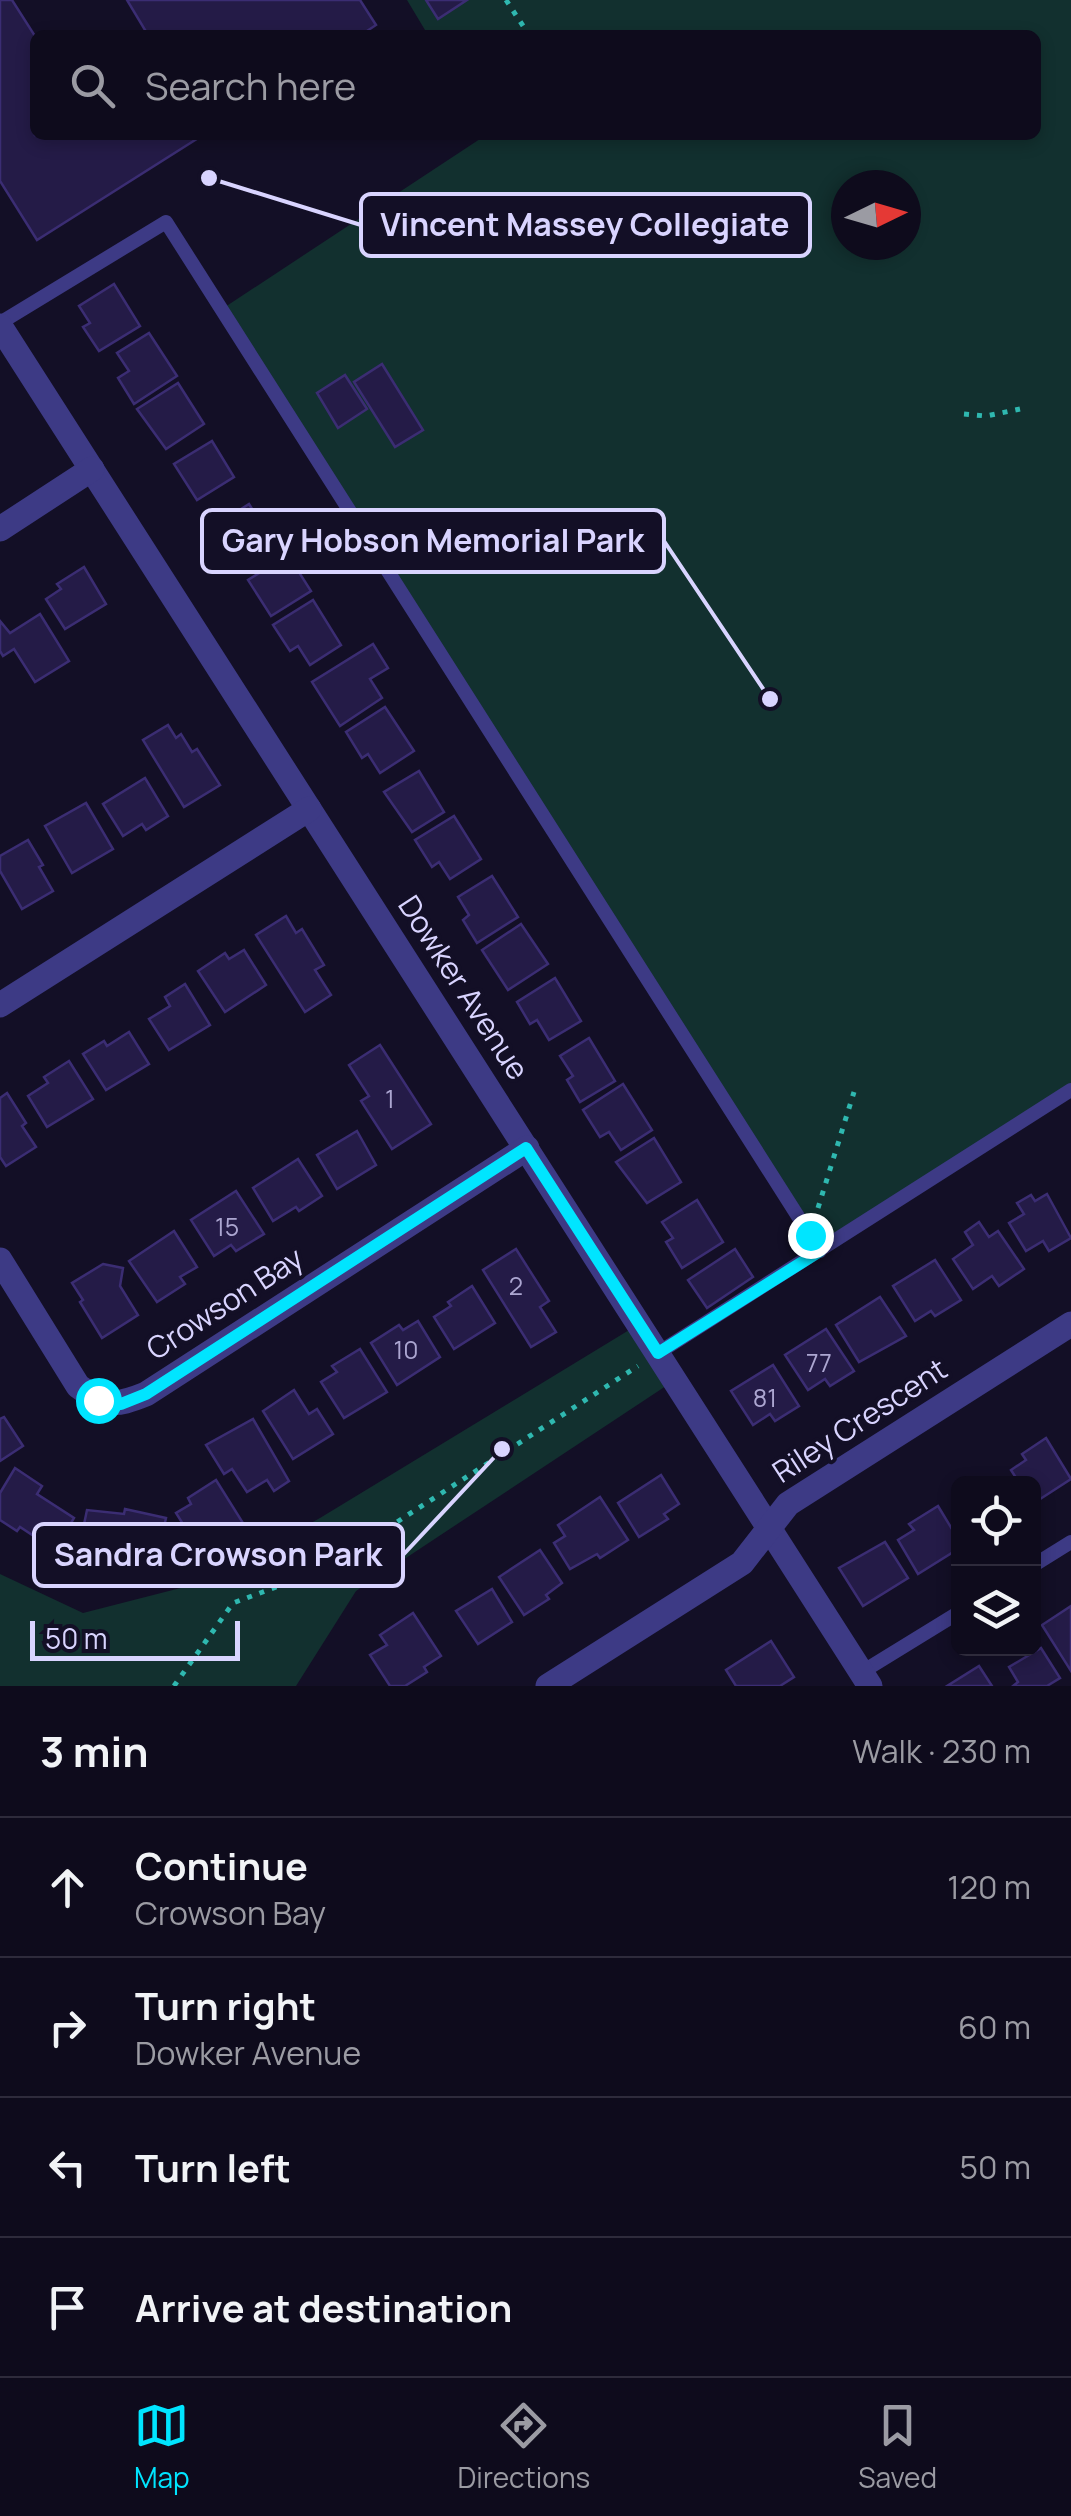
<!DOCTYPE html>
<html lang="en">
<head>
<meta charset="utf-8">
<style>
  body { margin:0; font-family:Manrope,sans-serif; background:#1c1929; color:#f1f3f6 }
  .controls { position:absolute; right:30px; bottom:30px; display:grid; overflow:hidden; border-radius:15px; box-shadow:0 5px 15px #0003 }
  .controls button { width:90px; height:90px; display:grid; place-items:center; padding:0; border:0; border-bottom:2px solid #2e2b3b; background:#0e0b1c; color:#f1f3f6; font:50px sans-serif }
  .compass { position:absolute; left:831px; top:170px; width:90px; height:90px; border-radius:50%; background:#0e0b1c; box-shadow:0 5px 15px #0003; rotate:85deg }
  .scale { position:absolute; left:30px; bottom:25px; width:210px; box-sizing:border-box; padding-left:10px; border:5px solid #d9d4ff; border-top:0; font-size:28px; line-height:35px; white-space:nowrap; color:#d9d4ff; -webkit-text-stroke:8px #130f26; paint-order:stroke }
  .stop { position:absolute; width:30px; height:30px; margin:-22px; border:8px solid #00e5ff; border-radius:50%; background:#fff }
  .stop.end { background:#00e5ff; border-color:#fff; box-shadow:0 2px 10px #0008 }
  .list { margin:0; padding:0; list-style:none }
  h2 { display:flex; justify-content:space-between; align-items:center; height:130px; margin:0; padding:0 40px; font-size:42px }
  h2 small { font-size:32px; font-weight:400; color:#9b9ba3 }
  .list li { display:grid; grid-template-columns:65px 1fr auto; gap:30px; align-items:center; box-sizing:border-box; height:140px; padding:0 40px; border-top:2px solid #2e2b3b }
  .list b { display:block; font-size:38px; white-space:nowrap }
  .list p { margin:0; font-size:32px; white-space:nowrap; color:#9b9ba3 }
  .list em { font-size:32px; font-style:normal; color:#9b9ba3 }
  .icon { flex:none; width:55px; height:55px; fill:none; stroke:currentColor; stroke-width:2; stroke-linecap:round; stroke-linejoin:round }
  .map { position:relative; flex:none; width:1071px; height:1686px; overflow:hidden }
  .search { position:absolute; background:#0e0b1c; box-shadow:0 5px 15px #0003; left:30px; right:30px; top:30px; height:110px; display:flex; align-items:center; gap:25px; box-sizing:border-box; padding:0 35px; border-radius:15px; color:#9b9ba3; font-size:38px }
  .sheet { height:690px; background:#0e0b1c }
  nav { display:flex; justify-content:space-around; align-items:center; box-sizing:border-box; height:140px; border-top:2px solid #2e2b3b; background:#0e0b1c; font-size:28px; color:#9b9ba3 }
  nav a { display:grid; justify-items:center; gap:5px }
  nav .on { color:#00e5ff }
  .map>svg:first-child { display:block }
  .green { fill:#12302f; fill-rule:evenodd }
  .building { fill:#241b47; stroke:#3b2d73; stroke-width:2.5 }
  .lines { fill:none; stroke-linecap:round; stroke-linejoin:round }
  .path { stroke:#2fb8b0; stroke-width:5; stroke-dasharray:5 8; stroke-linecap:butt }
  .service { stroke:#3d3a85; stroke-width:14 }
  .minor { stroke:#3d3a85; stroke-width:25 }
  .route { stroke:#00e5ff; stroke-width:12 }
  .labels { text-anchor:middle; stroke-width:8; stroke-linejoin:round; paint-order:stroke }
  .number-label { font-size:25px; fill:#aca6d1 }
  .street-label { font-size:30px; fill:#d9d4ff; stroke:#130f26 }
  .leader { fill:none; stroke:#d9d4ff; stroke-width:4 }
  .callout-dot { fill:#d9d4ff; stroke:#130f26; stroke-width:4 }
  .callout { fill:#130f26; stroke:#d9d4ff; stroke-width:4 }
  .callout-label { font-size:32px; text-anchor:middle; font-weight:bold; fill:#d9d4ff }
</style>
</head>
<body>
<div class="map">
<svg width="1071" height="1686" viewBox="0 0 1071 1686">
  <rect width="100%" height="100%" fill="#130f26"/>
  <g class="green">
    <path d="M407 0H1071V1090L820 1251 222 309 486 135H1036V35H428ZM846 185H906V245H846Z"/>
    <path d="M639 1324 675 1380 356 1591 296 1686H0V1574L83 1613 204 1582 320 1518Z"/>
  </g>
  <g class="building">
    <path d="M0 0H12L35 36V135H203L37 240 0 181Z"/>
    <path d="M127 0H360L376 25 361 35H148Z"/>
    <path d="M426 0H467L438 19Z"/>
    <path d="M114 284 140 326 99 351 83 327 90 323 79 306Z"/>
    <path d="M149 333 177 376 134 404 118 378 129 371 117 353Z"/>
    <path d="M382 364 423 430 395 447 354 382Z"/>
    <path d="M345 375 367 409 338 428 317 393Z"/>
    <path d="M178 383 204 424 166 449 137 409Z"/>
    <path d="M212 441 234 477 197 500 174 464Z"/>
    <path d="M249 504 274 544 238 567 225 546 231 542 219 523Z"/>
    <path d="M288 555 311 591 271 616 248 580Z"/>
    <path d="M84 567 106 604 65 629 46 599 61 589 57 584Z"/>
    <path d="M313 600 341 645 310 665 298 646 290 651 273 625Z"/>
    <path d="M40 614 69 661 35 682 14 649 3 656 0 651V621L10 633Z"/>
    <path d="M373 644 388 668 370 679 382 698 340 726 312 682Z"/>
    <path d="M385 707 414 751 380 773 368 754 362 758 346 732Z"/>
    <path d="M168 725 176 738 181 734 192 752 197 749 220 785 184 807 143 740Z"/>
    <path d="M419 771 444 812 412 832 384 792Z"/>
    <path d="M145 778 168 816 146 830 142 824 123 836 103 804Z"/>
    <path d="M86 803 113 849 72 873 45 826Z"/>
    <path d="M454 816 481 859 450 879 439 862 432 867 415 840Z"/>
    <path d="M28 840 43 865 39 867 53 891 22 909 0 871V856Z"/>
    <path d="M492 876 518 917 477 943 463 920 469 915 458 897Z"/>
    <path d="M286 916 296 933 302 929 324 965 315 970 331 995 305 1012 256 935Z"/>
    <path d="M521 924 548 964 508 990 482 950Z"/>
    <path d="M244 950 266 985 225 1012 198 971 225 953 229 959Z"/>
    <path d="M555 978 581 1021 549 1040 537 1020 530 1024 517 1002Z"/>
    <path d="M185 984 210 1025 169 1050 149 1019 170 1006 165 997Z"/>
    <path d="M129 1032 149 1064 106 1090 83 1054 104 1041 107 1046Z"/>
    <path d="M589 1038 615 1081 580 1102 567 1080 573 1076 560 1056Z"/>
    <path d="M380 1045 431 1124 392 1149 361 1101 369 1096 349 1065Z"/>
    <path d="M69 1061 93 1099 47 1127 28 1096 48 1083 44 1077Z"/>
    <path d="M623 1084 652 1130 621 1150 609 1132 600 1137 583 1110Z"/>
    <path d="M7 1093 26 1123 22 1126 36 1147 6 1166 0 1157V1098Z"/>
    <path d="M357 1131 376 1165 337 1189 317 1155Z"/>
    <path d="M654 1138 681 1182 647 1203 616 1162Z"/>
    <path d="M298 1159 322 1196 299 1211 296 1207 273 1221 253 1188Z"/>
    <path d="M236 1191 264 1234 236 1251 231 1245 214 1256 191 1220Z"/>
    <path d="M1047 1194 1071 1238 1049 1251 1043 1241 1026 1251 1009 1223 1024 1214 1017 1203 1031 1195 1035 1201Z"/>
    <path d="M697 1200 723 1242 682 1268 666 1242 673 1238 662 1222Z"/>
    <path d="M979 1222 989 1237 998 1231 1024 1269 999 1286 992 1276 973 1289 953 1259 973 1245 965 1232Z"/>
    <path d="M174 1231 197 1267 180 1277 185 1284 157 1302 129 1261Z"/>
    <path d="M516 1249 549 1301 540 1307 556 1332 531 1347 483 1270Z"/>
    <path d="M735 1249 753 1277 707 1308 688 1280Z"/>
    <path d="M935 1260 961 1300 935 1316 931 1311 915 1321 893 1286Z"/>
    <path d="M103 1264 123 1268 120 1286 138 1315 102 1338 80 1302 83 1300 72 1283Z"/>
    <path d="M472 1286 495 1323 454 1349 434 1317 451 1306 448 1302Z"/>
    <path d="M880 1297 906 1336 859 1362 836 1325Z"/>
    <path d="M418 1321 440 1357 397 1385 371 1343 399 1325 403 1330Z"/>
    <path d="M826 1329 854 1371 830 1386 825 1379 808 1390 785 1355Z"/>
    <path d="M360 1349 387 1392 344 1418 321 1382 337 1372 332 1366Z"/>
    <path d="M773 1365 799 1406 775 1421 770 1414 753 1425 731 1391Z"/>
    <path d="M294 1390 309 1414 317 1409 333 1434 293 1459 263 1411Z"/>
    <path d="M4 1417 23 1446 0 1461V1419Z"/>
    <path d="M253 1419 289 1481 274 1491 267 1480 247 1492 232 1469 224 1474 206 1445Z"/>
    <path d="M1046 1438 1071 1479 1034 1503V1484H1020L1011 1470 1026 1460 1022 1454Z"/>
    <path d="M15 1468 42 1486 37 1494 74 1518 55 1550 20 1527 17 1531 0 1520V1493Z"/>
    <path d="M661 1475 679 1504 664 1514 668 1519 639 1537 618 1503Z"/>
    <path d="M216 1480 243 1523 200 1551 176 1513 191 1504 188 1498Z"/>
    <path d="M600 1497 628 1540 600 1558 597 1554 570 1569 554 1543 565 1536 558 1525Z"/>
    <path d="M938 1506 958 1539V1549L918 1574 898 1540 914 1530 909 1524Z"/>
    <path d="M125 1509 166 1518 157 1558 126 1552 125 1557 108 1554 109 1550 101 1548 100 1553 79 1548 87 1510 124 1514Z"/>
    <path d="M885 1542 908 1578 863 1606 839 1568Z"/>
    <path d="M540 1550 562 1583 546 1595 549 1599 524 1615 499 1577Z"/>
    <path d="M492 1589 512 1622 478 1644 456 1611Z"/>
    <path d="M1071 1606V1671L1042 1625Z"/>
    <path d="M413 1613 441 1656 424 1667 427 1672 405 1686H390L370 1655 387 1645 380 1635Z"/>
    <path d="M771 1641 794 1677 780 1686H736L726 1670Z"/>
    <path d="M1041 1648 1060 1678 1047 1686H1013L1018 1682 1009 1667Z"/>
    <path d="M979 1666 992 1686H947Z"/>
  </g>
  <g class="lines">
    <g class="path">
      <path d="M506 0 529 35"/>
      <path d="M964 414 986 416 1020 409"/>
      <path d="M818 1208 854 1092"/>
      <path d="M174 1686 233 1603 306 1576 363 1544 638 1366"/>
    </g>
    <g class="service">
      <path d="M0 323 166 222 820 1251"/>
      <path d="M658 1353 1071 1090"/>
      <path d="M1034 1565 1071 1542"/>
      <path d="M862 1672 958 1613"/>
    </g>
    <g class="minor">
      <path d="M0 326 870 1686"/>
      <path d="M0 529 92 469"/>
      <path d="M0 1005 309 809"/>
      <path d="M0 1260 78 1386C106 1406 114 1407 146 1394L527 1148"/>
      <path d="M548 1686 742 1563 788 1504 1071 1324"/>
    </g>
  </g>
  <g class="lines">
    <path class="route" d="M98 1400 121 1404 146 1394 526 1148 658 1353 820 1251 810 1235"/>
  </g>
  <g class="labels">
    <g class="number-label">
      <text x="390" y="1108">1</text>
      <text x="227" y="1236">15</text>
      <text x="516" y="1295">2</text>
      <text x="406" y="1359">10</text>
      <text x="819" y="1372">77</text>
      <text x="765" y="1407">81</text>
    </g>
    <g class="street-label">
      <text transform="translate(463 988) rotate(57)" y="10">Dowker Avenue</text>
      <text transform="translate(225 1304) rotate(-33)" y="10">Crowson Bay</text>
      <text transform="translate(860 1421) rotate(-33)" y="10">Riley Crescent</text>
    </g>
  </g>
  <path class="leader" d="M209 178L361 225M770 699L664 541M502 1449L403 1555"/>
  <g class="callout-dot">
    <circle cx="209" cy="178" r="10"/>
    <circle cx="770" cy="699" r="10"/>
    <circle cx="502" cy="1449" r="10"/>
  </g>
  <g class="callout">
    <rect x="361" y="194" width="449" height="62" rx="10"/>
    <rect x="202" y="510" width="462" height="62" rx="10"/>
    <rect x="34" y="1524" width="369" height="62" rx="10"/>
  </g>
  <g class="callout-label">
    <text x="585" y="236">Vincent Massey Collegiate</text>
    <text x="433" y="552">Gary Hobson Memorial Park</text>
    <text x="218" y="1566">Sandra Crowson Park</text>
  </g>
</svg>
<div class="controls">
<button><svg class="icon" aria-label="locate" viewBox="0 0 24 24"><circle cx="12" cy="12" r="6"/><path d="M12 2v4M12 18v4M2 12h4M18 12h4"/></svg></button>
<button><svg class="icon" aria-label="layers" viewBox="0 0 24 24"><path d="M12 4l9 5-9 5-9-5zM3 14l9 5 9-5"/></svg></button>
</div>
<svg class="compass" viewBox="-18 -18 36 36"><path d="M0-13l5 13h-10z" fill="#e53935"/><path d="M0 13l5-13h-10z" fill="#9b9ba3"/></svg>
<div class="scale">50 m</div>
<div class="stop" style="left:98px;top:1400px"></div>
<div class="stop end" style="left:810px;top:1235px"></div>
<div class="search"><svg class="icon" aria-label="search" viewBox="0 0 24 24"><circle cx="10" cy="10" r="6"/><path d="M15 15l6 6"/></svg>Search here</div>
</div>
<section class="sheet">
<h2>3 min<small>Walk · 230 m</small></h2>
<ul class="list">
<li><svg class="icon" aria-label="ahead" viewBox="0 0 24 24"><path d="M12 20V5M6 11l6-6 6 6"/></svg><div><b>Continue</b><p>Crowson Bay</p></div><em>120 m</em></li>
<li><svg class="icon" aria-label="right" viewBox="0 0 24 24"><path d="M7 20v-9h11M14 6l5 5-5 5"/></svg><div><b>Turn right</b><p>Dowker Avenue</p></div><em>60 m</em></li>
<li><svg class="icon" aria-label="left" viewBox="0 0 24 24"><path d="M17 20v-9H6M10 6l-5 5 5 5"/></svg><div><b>Turn left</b></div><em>50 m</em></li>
<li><svg class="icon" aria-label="arrive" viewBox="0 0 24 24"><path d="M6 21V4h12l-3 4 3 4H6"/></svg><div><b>Arrive at destination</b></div></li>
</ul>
</section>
<nav>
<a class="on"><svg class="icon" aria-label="map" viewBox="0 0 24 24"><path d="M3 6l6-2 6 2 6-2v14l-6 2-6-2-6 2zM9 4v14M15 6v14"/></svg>Map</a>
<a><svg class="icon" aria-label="directions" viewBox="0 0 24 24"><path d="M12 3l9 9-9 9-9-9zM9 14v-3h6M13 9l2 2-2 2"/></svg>Directions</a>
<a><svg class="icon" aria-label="saved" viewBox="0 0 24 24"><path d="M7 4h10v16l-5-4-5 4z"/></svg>Saved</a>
</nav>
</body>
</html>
